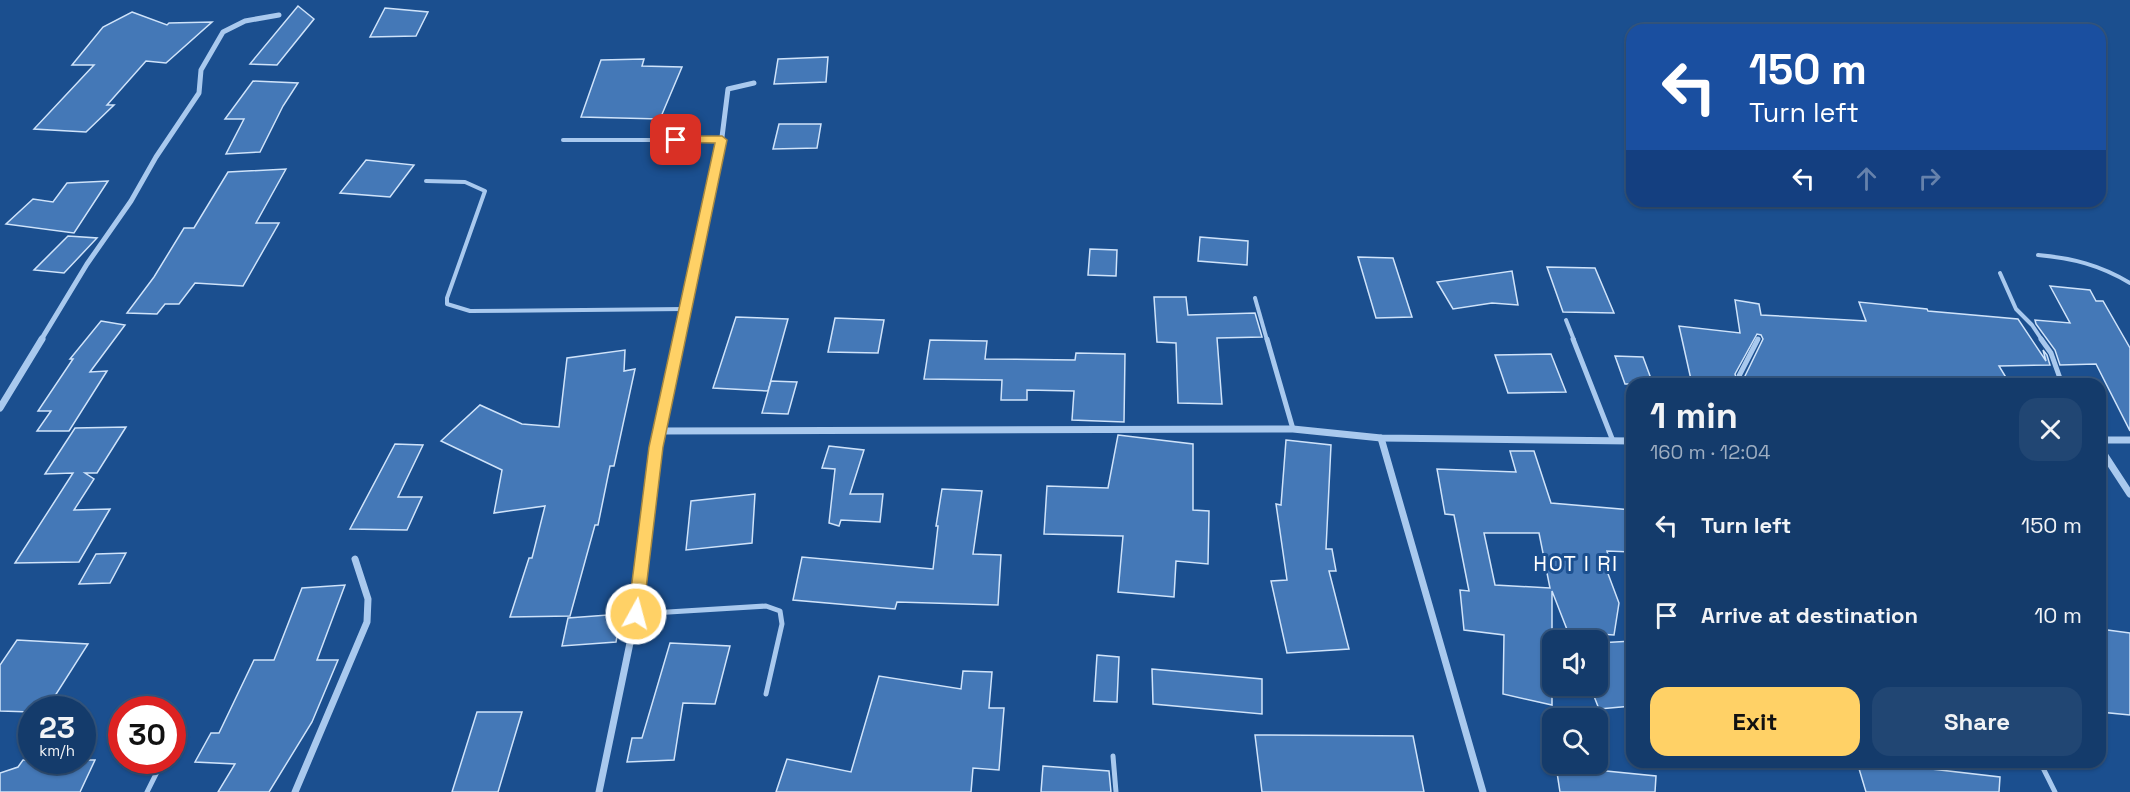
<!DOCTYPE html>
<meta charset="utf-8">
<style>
:root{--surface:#143b6b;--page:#214673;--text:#f1f3f6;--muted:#9dadc1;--line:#33557e;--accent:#ffd166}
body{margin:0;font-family:"Space Grotesk",sans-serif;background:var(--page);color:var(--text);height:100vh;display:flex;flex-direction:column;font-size:22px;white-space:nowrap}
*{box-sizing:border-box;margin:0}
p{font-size:20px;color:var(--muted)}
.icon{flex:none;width:33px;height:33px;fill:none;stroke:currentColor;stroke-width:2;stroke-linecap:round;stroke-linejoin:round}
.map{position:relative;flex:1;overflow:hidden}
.panel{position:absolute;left:1626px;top:378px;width:480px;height:390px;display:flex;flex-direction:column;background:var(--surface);border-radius:18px;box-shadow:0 2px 4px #0004,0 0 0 2px var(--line)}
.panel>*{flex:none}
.hud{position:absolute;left:1626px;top:24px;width:480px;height:183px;border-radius:18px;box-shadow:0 2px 4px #0004,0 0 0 2px var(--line);background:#1a4fa0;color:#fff;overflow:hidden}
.controls{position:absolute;left:1542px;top:630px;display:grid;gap:12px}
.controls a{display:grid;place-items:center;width:66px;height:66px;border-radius:12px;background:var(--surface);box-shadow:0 2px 4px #0004,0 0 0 2px var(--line);font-size:30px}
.speed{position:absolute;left:18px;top:696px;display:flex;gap:12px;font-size:30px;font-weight:700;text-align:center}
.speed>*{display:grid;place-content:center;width:78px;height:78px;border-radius:50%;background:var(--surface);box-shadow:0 2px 4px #0004,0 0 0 2px var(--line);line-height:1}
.speed small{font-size:15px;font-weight:400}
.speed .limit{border:9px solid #d22;background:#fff;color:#111}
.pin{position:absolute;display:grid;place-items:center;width:51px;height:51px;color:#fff;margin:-26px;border-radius:12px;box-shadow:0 3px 9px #0006}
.me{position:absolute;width:66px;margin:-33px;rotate:7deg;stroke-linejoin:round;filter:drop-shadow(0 0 4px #0008)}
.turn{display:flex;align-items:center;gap:21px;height:126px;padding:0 24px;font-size:27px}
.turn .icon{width:78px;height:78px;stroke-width:2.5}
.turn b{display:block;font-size:42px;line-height:51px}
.lanes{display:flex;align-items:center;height:57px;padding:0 24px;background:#0003;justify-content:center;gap:30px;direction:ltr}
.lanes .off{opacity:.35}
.round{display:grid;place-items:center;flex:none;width:63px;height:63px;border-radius:18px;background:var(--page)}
.summary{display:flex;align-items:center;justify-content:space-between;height:102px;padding:0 24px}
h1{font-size:36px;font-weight:700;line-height:45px}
.cta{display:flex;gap:12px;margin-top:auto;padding:12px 24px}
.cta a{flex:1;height:69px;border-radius:18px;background:var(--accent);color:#111;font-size:24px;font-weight:700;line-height:69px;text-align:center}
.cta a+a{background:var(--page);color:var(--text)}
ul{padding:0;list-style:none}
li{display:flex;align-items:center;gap:18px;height:90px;padding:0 24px}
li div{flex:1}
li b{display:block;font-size:22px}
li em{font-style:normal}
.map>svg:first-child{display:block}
</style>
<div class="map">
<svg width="2130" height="792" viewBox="0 0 2130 792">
<rect width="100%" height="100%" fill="#1b4f8f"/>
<g fill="#4478b7" stroke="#cfe3fa" stroke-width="1.5" fill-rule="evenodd">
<path d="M298,6l16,13 -37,46 -27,-1z"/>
<path d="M385,8l43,4 -12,24 -46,1z"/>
<path d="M132,12l35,13 2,-2 43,-1 -46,41 -20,-2 -39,44h7l-28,27 -52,-3 60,-64h-22l31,-38z"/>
<path d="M828,57l-2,25 -52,2 4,-25z"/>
<path d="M644,59l-2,7 40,1 -22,52 -79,-2 20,-57z"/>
<path d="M253,81l45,2 -15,23 -23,46 -34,2 18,-35h-19z"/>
<path d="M779,124h42l-4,24 -44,1z"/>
<path d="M366,160l48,5 -24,32 -50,-4z"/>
<path d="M286,169l-30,54h23l-36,63 -48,-3 -16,21h-14l-8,10 -30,-1 27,-36 30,-49h10l34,-56z"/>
<path d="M108,181l-34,52 -68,-9 27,-25 20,3 14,-19z"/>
<path d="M68,236l29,2 -33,35 -30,-3z"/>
<path d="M1200,237l48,4 -1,24 -49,-4z"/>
<path d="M1090,249l27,1 -1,26 -28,-1z"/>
<path d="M1358,257l35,1 19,59 -36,1z"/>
<path d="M1547,267l48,1 19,45 -51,-1z"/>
<path d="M1512,271l6,34 -26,-2 -39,6 -16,-27z"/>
<path d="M2050,286l40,4 6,11h7l27,47v83l-34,-67 -36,1 -5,-15 -19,-26 -1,-4 35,3z"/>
<path d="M1154,297h32l2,18 67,-2 7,24 -45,1 5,66 -44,-1 -2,-60 -19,-1z"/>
<path d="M1735,300l24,4 2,11 105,6 -7,-19 68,7 1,2 90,8 28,42 -3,-11 4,5 3,10 -51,1 11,18h-261l-4,-8 18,-37 -2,-4 -4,-1 -22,40 3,10h-46l-13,-58 61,7z"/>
<path d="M736,317l52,2 -20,72 -55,-3z"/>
<path d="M835,318l49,2 -6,33 -50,-1z"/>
<path d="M101,321l24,4 -35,47 17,-1 -38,60h-32l14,-20h-13l35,-52h-3z"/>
<path d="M930,340l57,1 -2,18 90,1 1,-7 49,1 -1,68 -52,-2 2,-29 -47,-1v10h-26l1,-20 -78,-1z"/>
<path d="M625,350l-1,21 11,-2 -21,97h-4l-12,59h-3l-25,91 -60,1 19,-59h3l13,-52 -51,7 8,-43 -61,-29 39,-36 42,19 37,3 8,-69z"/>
<path d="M1551,354l15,38 -58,1 -13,-38z"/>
<path d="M1615,356l28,1 10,27h-28z"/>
<path d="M771,381l26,1 -9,32 -26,-1z"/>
<path d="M126,427l-29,46h-12l9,6 -20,31 36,-1 -31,53 -64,1 58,-90 -28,1 30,-46z"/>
<path d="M1118,435l75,9v66l16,1 -1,53 -32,-3 -2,36 -56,-5 5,-56 -79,-2 3,-48 61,2z"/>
<path d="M1286,440l45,5 -5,104h6l4,22h-7l20,78 -62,4 -16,-72 16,-1 -11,-76 5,1z"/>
<path d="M395,444l28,1 -25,52h24l-15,33 -57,-1z"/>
<path d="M829,446l35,4 -14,44h33l-3,28 -39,-2 -2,6 -10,-3 6,-54 -13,-1z"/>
<path d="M1510,451h24l17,52 81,7v42l-25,-1 1,4h-7l18,48 -5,32 -46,-3 -16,-41v114l-49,-11 1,-59 -40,-5 -4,-40 9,1 -15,-76 -9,-1 -8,-45 79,3zM1484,533h55l11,55 -55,-3z"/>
<path d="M942,489l40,2 -9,63 28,1 -3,50 -101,-3 -2,7 -102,-9 9,-43 131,12 5,-43h-2z"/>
<path d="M755,494l-3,49 -66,7 5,-49z"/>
<path d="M126,553l-16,30 -31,1 17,-30z"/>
<path d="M345,585l-28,75h21l-26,62 -43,70h-51l17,-28 -40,-2 16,-29h8l35,-73h20l28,-72z"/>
<path d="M621,614l-5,28 -54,4 6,-28z"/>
<path d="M2100,629l30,4v82l-30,-3z"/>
<path d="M17,640l71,4 -42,66h-14v2l-32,-1v-46z"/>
<path d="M1632,641v65l-33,3 -9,-23h8v-43z"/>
<path d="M670,643l60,3 -15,58 -32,-1 -9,57 -47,2 5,-24h10z"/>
<path d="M1097,655l22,2 -2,45 -23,-1z"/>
<path d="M1152,669l110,10v35l-109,-10z"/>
<path d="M963,671l29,1 -3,36h15l-5,62 -26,-2 -2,24h-195l11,-33 64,13 28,-96 82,13z"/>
<path d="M477,712h45l-24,80h-46z"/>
<path d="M1255,735l158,1 11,56h-162z"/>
<path d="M23,760h72l-15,32h-80v-19l18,-6z"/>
<path d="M1857,762h64l2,6 77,9 -1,15h-133z"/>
<path d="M1043,766l66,5 2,21h-70z"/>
<path d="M1556,766l100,10 -1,16h-95z"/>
</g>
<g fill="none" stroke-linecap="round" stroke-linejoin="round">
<g stroke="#a9c9ee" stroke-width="4">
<path d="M563,140h159"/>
<path d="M426,181l39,1 20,9 -38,107v6l23,7 215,-2"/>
<path d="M2038,255c34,3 62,10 92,28"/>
<path d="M2000,273l16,36 16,16 10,15"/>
<path d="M1255,298l12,42"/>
<path d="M1566,320l8,20"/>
</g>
<g stroke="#a9c9ee" stroke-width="5">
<path d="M1267,339l26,90"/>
<path d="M1573,339l40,102"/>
<path d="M2041,339l10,14 11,31"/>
<path d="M1744,384l-5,-8 19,-37"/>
<path d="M636,614l130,-8 14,5 2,13 -16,70"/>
<path d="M172,741l6,-11"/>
<path d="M1113,756l3,36"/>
<path d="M2040,762l15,30"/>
<path d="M147,792l16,-32"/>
</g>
<g stroke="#a9c9ee" stroke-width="5">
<path d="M41,340l46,-76 44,-63 25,-44 43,-64 2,-23 22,-38 22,-11 34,-6"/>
<path d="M679,340l42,-195 7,-56 26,-6"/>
</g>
<g stroke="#a9c9ee" stroke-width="7">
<path d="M0,408l42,-69"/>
<path d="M659,431l634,-2 88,9 251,3"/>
<path d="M1381,438l102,354"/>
<path d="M2100,440h30"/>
<path d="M2100,448l30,46"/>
<path d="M295,792l72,-170 1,-23 -13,-40"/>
<path d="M599,792l37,-178 23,-183 20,-92"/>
</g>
</g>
<path fill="#ffd166" stroke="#a68842" stroke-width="1.5" d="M676,136h46l5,4 -64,307 -20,167 -2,5 -5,2 -6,-2 -2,-5 21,-167 66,-304 -43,-1 -1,-2z"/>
<g text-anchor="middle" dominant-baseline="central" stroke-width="6" stroke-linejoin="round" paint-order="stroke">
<g font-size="21" letter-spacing="1.5" fill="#fff" stroke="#1b4f8f">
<text x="1576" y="563">HOT I RI</text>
</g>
</g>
</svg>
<div class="controls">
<a><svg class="icon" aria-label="sound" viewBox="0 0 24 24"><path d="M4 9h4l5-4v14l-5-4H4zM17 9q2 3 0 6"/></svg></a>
<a><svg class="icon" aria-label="search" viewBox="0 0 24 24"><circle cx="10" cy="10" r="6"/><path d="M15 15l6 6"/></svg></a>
</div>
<div class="speed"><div>23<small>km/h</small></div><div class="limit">30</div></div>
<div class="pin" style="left:676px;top:140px;background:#d93025"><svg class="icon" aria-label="arrive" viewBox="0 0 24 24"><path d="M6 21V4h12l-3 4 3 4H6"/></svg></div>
<svg class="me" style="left:636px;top:614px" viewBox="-20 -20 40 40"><circle r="17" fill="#ffd166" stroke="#fff" stroke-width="3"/><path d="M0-11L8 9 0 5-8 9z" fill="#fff"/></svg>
<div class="hud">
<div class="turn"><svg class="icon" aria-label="left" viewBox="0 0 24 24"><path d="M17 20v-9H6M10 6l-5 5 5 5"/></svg><div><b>150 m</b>Turn left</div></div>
<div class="lanes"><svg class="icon" aria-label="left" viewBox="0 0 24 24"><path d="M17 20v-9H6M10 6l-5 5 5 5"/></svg><svg class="icon off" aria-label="ahead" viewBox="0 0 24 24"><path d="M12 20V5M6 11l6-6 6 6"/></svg><svg class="icon off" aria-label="right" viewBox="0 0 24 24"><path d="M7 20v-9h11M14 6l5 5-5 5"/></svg></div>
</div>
<section class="panel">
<div class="summary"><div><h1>1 min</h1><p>160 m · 12:04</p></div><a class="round"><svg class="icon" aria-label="close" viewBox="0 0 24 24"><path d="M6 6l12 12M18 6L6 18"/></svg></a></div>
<ul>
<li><svg class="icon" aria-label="left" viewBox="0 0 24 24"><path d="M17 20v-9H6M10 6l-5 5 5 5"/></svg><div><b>Turn left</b></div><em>150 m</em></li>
<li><svg class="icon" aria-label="arrive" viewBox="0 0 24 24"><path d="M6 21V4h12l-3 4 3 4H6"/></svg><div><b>Arrive at destination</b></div><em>10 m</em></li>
</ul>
<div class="cta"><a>Exit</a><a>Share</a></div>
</section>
</div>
